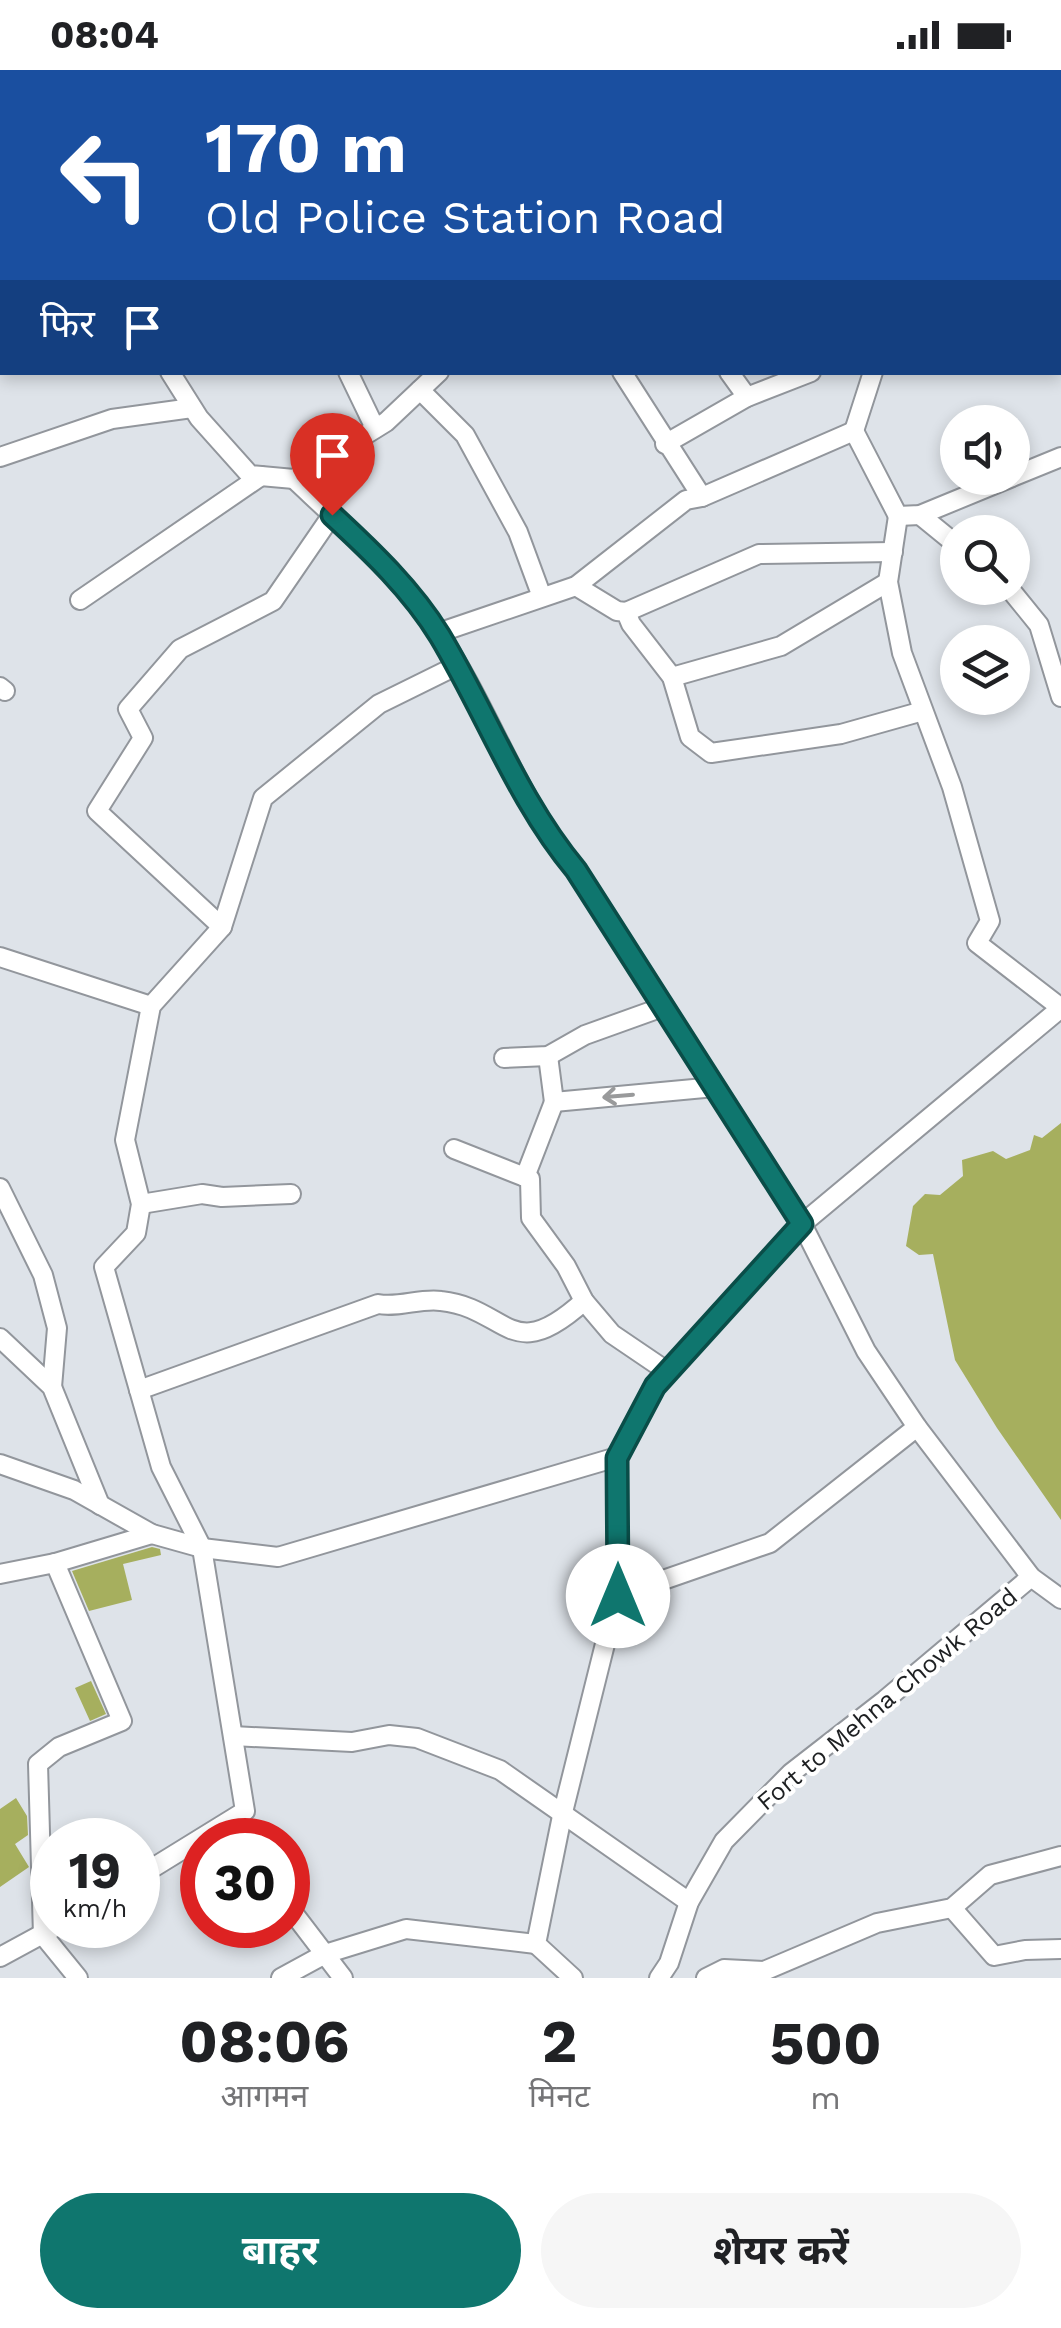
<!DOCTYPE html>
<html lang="hi">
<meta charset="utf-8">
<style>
:root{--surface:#fff;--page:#f6f6f6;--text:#202124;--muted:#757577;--accent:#0f766e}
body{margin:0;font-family:"Work Sans","Noto Sans Devanagari",sans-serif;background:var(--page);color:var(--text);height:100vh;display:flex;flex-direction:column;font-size:38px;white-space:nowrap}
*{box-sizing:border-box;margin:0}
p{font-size:32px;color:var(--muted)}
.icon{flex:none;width:55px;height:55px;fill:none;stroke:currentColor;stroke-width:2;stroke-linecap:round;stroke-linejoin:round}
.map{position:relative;height:1908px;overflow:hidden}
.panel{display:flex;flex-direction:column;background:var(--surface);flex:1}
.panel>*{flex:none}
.top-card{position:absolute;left:0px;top:0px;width:1062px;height:305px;box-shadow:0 5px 15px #0003;background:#1a4fa0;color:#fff;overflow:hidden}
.tools{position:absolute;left:940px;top:335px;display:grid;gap:20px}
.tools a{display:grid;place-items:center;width:90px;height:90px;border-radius:50%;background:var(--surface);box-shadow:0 5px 15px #0003;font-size:50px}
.speed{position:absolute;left:30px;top:1748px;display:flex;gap:20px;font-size:50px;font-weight:700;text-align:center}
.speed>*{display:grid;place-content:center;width:130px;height:130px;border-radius:50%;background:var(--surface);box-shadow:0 5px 15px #0003;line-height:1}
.speed small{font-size:25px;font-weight:400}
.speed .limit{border:15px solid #d22;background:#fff;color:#111}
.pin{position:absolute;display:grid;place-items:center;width:85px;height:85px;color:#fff;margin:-102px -42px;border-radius:50% 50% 50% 0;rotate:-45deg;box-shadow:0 0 10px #0007}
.pin .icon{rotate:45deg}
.me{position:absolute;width:110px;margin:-55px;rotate:0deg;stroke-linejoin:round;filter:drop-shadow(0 0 8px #0008)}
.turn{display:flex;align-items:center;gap:35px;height:210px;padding:0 40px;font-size:45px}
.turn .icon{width:130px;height:130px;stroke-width:2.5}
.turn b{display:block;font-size:70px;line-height:85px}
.then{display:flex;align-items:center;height:95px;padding:0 40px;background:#0003;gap:20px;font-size:38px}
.eta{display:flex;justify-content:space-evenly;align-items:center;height:170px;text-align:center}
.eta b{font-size:60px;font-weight:700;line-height:70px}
.primary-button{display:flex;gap:20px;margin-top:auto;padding:20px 40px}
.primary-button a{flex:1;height:115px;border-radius:60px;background:var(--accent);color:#fff;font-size:40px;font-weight:700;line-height:115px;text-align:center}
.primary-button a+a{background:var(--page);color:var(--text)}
.status{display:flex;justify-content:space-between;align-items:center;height:70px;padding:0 50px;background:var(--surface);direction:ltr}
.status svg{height:28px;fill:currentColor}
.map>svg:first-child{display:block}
</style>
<div class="status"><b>08:04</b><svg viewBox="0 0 49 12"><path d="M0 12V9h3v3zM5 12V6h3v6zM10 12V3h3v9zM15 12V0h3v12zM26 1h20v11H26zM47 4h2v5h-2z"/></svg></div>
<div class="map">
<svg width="1061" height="1908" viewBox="0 0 1061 1908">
<rect width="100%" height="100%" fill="#dee3e9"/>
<g fill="#a6af5e">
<path d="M1061,1053v397l-64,-92 -42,-68 -22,-106 -14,1 -13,-9 7,-40 12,-12 15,1 23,-19 -1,-16 31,-9 13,8 24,-9 4,-15 8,3z"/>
<path d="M152,1477l8,2 1,6 -38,9 9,36 -43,11 -17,-40z"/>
<path d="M91,1611l15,33 -16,7 -15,-33z"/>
<path d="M16,1728l11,18 1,19 -13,9 14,23 -29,20v-78z"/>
</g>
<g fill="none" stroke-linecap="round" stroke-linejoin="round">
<defs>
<g id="minor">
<path d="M245,0l1,2"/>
<path d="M706,0l2,2"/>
<path d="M840,0l2,2"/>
<path d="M655,2v-2"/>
<path d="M1060,193l1,-1"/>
<path d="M1060,209h1"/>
<path d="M170,302l29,46 51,57 44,4 92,-57 53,-50"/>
<path d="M348,302l27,56"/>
<path d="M622,302l80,125"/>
<path d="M729,302l18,25"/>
<path d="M420,320l45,45 53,97 24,65"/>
<path d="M854,361l19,-59"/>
<path d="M665,374l82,-47 64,-25"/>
<path d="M0,387l112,-38 80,-11"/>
<path d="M1012,407l49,-20"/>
<path d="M294,409c51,48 103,94 143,152 52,76 80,167 139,240l226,353 64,127 51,76 114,150 30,22"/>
<path d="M920,445l38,31"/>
<path d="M576,516l41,25 9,1 5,12 41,53 18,60 21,16 130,-19 82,-23"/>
<path d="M1009,518l30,37 22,72"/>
<path d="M80,530l181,-124"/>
<path d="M626,542l133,-58 134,-2"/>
<path d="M438,563l138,-47 110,-86 16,-3 152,-66 44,85 22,-1 90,-37"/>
<path d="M672,607l109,-31 107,-64"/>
<path d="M0,617l5,4"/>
<path d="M222,857l-125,-116 46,-73 -15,-29 52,-60 93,-48 59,-86"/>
<path d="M0,887l151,49"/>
<path d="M548,986l6,46 161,-15"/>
<path d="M504,988l44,-2 37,-21 78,-28"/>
<path d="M454,1079l76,30 1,39 35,48 18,35 28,33 56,38"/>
<path d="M525,1107l29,-75"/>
<path d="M0,1118l43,87 14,53 -5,59"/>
<path d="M141,1134l61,-10 20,3 69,-3"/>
<path d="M0,1268l52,49 48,118"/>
<path d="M139,1320l239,-86c21,4 42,-6 63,-3 67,7 69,67 143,0"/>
<path d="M0,1394l74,26 78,44 50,14 76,9 339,-100 38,-71 147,-162 259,-216 -84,-65 13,-22 -38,-134 -50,-134 -14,-71 10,-66"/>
<path d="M55,1493l67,158 -63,26 -21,17 5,171 35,43"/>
<path d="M0,1504l55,-11 97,-29"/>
<path d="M617,1526l153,-53 147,-116"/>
<path d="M233,1666l119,6 37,-7 28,3 83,32 189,132"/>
<path d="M138,1807l107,-66 -43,-263 -41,-81 -57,-200 32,-34 5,-29 -16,-64 26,-134 71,-79 41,-129 116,-94 77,-38"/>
<path d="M288,1836l55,72"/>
<path d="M952,1838l42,48 31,-6 36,-1"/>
<path d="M0,1887l59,-32"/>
<path d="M281,1908l44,-24 81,-25 130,15"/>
<path d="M573,1908l-37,-34 26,-128 55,-220v-139"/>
<path d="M659,1908l10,-15 20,-61 35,-61 67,-68 94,-73 146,-123"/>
<path d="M706,1908l18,-9 40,2 113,-48 75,-15 38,-33 71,-19"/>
</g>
<g id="major">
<path d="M359,2l2,-2"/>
<path d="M415,2l2,-2"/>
<path d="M0,245l2,-1"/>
<path d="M0,284h2"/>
</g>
</defs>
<use href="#minor" stroke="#92969c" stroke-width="22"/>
<use href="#major" stroke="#92969c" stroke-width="28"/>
<use href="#minor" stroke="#fff" stroke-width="18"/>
<use href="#major" stroke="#fff" stroke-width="22"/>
</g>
<defs><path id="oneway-shaft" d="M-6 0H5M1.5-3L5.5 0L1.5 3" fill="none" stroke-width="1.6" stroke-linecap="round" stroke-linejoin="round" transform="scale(2.5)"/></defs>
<use stroke="#999a9b" href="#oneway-shaft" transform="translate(618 1026) rotate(175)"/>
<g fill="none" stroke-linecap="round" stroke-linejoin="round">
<defs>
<path id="route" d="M332,445c39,36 80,75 108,121 46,77 79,166 136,234l226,354 -147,162 -38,72 1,138"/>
</defs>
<use href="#route" stroke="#0a4d48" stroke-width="25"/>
<use href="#route" stroke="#0f766e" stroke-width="18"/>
</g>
<g text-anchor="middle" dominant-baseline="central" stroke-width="8" stroke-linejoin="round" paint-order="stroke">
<g font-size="25" fill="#1d1f21" stroke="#fff">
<text transform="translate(887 1629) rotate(-40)">Fort to Mehna Chowk Road</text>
</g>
</g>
</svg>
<div class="tools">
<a><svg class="icon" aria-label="sound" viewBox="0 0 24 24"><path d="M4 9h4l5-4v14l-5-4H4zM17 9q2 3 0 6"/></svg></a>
<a><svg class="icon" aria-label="search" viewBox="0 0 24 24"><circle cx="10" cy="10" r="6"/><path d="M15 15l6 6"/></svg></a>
<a><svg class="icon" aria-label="layers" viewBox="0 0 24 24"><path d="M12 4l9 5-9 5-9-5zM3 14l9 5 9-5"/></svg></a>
</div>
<div class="speed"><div>19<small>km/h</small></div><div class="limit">30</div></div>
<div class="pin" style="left:332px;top:445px;background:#d93025"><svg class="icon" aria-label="arrive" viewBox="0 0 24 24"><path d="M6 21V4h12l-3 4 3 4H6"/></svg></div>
<svg class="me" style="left:618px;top:1526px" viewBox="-20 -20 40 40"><circle r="19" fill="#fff"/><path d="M0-13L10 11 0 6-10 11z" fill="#0f766e"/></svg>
<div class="top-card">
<div class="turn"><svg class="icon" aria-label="left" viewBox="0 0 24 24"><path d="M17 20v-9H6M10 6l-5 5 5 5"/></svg><div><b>170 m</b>Old Police Station Road</div></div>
<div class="then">फिर<svg class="icon" aria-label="arrive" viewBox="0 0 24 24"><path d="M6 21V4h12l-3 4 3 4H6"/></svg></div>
</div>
</div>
<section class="panel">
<div class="eta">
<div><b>08:06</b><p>आगमन</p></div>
<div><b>2</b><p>मिनट</p></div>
<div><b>500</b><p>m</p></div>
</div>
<div class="primary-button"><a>बाहर</a><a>शेयर करें</a></div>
</section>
